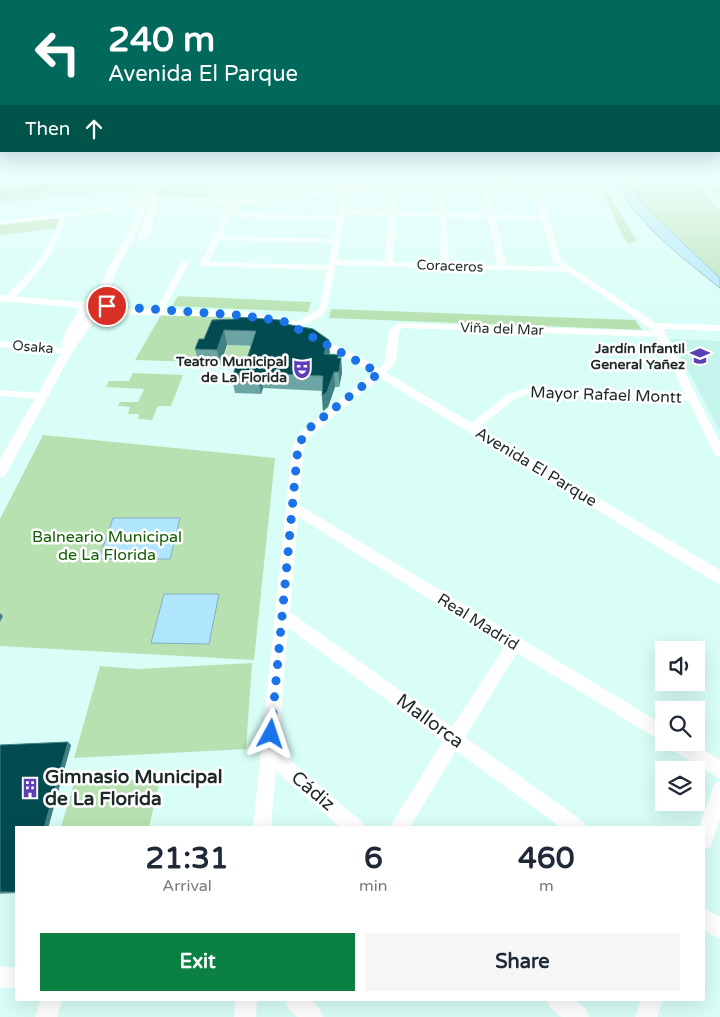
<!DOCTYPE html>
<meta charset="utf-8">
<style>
:root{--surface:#fff;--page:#f6f6f7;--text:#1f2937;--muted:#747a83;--accent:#0b8043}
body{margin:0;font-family:"Varela Round",sans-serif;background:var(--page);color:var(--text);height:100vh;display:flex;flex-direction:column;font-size:19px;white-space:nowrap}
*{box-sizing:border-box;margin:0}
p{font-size:16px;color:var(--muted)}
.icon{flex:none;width:28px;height:28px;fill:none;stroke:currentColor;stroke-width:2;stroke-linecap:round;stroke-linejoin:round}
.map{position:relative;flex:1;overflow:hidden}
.side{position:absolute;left:15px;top:826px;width:690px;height:175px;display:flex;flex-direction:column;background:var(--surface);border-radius:0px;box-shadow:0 5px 20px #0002}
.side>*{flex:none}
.guide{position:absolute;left:0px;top:0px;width:720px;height:152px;box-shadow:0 5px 20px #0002;background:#00695c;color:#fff;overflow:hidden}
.fabs{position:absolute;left:655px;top:641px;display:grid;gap:10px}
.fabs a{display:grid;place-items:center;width:50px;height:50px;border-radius:0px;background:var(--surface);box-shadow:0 5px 20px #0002;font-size:25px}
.pin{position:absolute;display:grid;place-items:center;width:42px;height:42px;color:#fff;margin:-21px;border:2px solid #fff;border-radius:50%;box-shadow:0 1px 5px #0007}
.me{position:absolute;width:55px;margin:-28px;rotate:5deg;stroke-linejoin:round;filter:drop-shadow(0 0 4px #0008)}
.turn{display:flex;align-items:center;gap:18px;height:105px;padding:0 25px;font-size:22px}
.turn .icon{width:65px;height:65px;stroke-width:2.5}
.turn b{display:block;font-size:35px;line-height:42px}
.then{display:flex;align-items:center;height:48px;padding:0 25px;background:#0003;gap:10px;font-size:19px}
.eta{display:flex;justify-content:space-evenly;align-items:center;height:85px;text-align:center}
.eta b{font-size:30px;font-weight:800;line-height:35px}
.primary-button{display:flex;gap:10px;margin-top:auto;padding:10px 25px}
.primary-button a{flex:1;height:58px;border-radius:0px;background:var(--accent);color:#fff;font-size:20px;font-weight:800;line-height:58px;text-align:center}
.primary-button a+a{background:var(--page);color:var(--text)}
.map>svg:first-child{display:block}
</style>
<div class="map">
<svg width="720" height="1017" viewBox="0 0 720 1017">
<rect width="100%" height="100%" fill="#d8fef7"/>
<g fill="#c4f4eb">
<path d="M108,179l-53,5 -55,6v-7l37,-3z"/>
<path d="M670,339l50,2v90l-31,-59z"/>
</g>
<g fill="#b8e1b1">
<path d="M625,179h71l24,32v67l-68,-64z"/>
<path d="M205,183l3,15 -52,-2 -1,-8z"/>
<path d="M602,191l6,2 29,48 -8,3 -7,-9z"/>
<path d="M59,218l-2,10 -57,7v-11z"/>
<path d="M178,296l133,6 -3,10 -136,-6z"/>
<path d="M331,309l304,11 7,10 -313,-12z"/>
<path d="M161,315l70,2 -5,10h-15l-13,35 -63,-2z"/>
<path d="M228,345l29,2 -5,19 -31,-1z"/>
<path d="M133,373l50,2 -12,31h-13l-6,14 -14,-1 1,-5h-11l2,-7 -12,-1 2,-4h18l6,-13 -38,-2 3,-6h20z"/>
<path d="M43,435l232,23 -21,202 -254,-14v-127z"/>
<path d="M252,663l-6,86 -172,9 26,-92 38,3z"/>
<path d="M75,780h85l-11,47h-88z"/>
</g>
<g fill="#b0e6fd" stroke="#84aebd">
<path d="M614,179h11l27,35 68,64v10c-39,-31 -83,-64 -106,-109z"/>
<path d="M113,518h67l-10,41h-71z"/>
<path d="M164,594h55l-10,50 -58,-1z"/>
</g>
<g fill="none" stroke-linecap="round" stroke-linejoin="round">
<g fill="#fff" fill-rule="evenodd">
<path d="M397,179h10l-10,4 -1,28 42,2 -1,-34h6l2,34 43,1 -7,-35h6l8,35 45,2 -11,-37h6l3,7c14,1 26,-7 40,-7l-26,11h-13l23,71 94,62 64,2v6l-57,-2 57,114v15l-6,-4 -25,-53 -160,-7 -13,4 -41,33h-8l-2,-3 43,-34 20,-6 157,6 -28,-57 -254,-9 -4,3 -3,29 -5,8 -83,70 -4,9 -5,58 365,220v17h2l-2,1 -147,-90 -52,84 119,85 3,6h-25l-106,-77 -47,77h-20l54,-87 -155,-113 -10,122 84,72 3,6h-24l-65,-57 -5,57h-18l39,-381 7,-14 85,-69 5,-34 9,-7 256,8 -86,-59 -232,-7 -9,44 -5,7 -23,12h-6v-4l26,-15 8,-39 -126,-4 -1,-2 30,-61 -78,-2 -3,-2 3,-2 98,3 127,-15zM391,185l-2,26 -43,-1 1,-7 -2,-10 33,-4zM338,194l3,9 -3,13 -106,-3 5,-9h13zM345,214l43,2 -3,45 -48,-1zM396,216l43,1 2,46 -48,-1zM230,217l107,3 -4,19 -112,-3zM446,217l42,1 9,47 -48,-1zM496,219l45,1 13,42 7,5 -55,-2zM219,240l113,3 -4,22 -119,-3zM298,517l207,129 -53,81 -162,-115z"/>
<path d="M131,205l3,2 -1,1 -67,9c-8,33 -31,61 -55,84h-6v-4c23,-22 46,-47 54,-79l-59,7v-4z"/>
<path d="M182,261l7,2 -26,48 -7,2 -1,-2z"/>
<path d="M0,341l67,7 5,3 -5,3 -67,-7z"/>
<path d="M0,390l42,3 5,3 -5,3 -42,-3z"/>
<path d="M667,742h24l29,18v19l-51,-31z"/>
<path d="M720,781v37l-9,29 -7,2v-21h-5l15,-44z"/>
<path d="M704,908l16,9v22l-16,-9z"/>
<path d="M0,966l16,2v20h-16z"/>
<path d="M40,1000h22l-5,17h-22z"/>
<path d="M235,1000h22l-1,17h-22z"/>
<path d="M285,1000h26l9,9 3,8h-26l-9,-9z"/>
<path d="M547,1000h28l11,9 3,8h-28l-11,-9z"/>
<path d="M641,1000h22l-6,17h-22z"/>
</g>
<g fill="#fff" fill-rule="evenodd">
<path d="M149,182l7,2c0,13 0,51 -14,57l-5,-3 10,-24z"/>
<path d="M142,186l4,2 -3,31 -27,53 -14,36 145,3 5,3 41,6 39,24 23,10 365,216v15l-373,-227 -23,-10 -38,-23 -53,-8 -134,-3 -27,38 -67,124 -5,1v-18l64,-111 -3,-3 4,-13 15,-24 -80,-7v-6l83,7 7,-6 5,3 11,-27 29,-53 3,-31zM89,310l1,1 -13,20z"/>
</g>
<g fill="#b6e2cd" fill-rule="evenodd">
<path d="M177,179h34l-5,3 -206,21v-6z"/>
<path d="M702,179h10l8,12v10l-4,-1z"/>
</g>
<path fill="#85cfab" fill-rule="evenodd" d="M103,179h41l-6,3 -138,15v-8z"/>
<path stroke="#5c736f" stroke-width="2" stroke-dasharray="5 5" stroke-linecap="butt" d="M0,188l96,-9"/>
</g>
<g fill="#6da4a4">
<path d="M212,320l69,3 48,31 10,1v3h2l1,15 -3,14h-4l-7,20 -5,4 -1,-20 -59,-3 -2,6 -26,-1 -3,-15 14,-16 5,-16 -24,-1 -7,20 -21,-1 -4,-15 9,-10z"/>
<path d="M0,745h71l-23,83h-32v65l-16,1z"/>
</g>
<g fill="#428183">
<path d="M224,330l3,15 -7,20 -3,-15z"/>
<path d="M329,340l1,15 -6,-1z"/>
<path d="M341,358l1,15 -3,14v-15z"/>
<path d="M334,372l1,15 -7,20 -5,4 -1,-15z"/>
<path d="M260,373l3,15 -2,6 -3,-15z"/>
<path d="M0,613l3,3 -3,6z"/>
<path d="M68,742l3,3 -23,83h-4z"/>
</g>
<g fill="#024b51" stroke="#428183">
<path d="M236,317l44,3v3l33,6 16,11 -5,14 15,1 -2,3h4l-2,14h-5l-7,20 -5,4 1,-20 -63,-3 -2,6 -26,-1 5,-16h9l10,-31 -32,-1 -7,20 -22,-1 4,-10h5l8,-19 23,-1z"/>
<path d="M68,742l-24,86h-28v64h-16v-147z"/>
</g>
<linearGradient id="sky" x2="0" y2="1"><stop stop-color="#91c8f0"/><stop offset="0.56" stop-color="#edfffb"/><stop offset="1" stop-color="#edfffb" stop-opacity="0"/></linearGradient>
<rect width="720" height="321" fill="url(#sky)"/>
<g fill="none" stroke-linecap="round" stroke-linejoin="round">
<path stroke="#1a73e8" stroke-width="9" stroke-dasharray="0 16.2" d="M107,306l130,9 46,6 96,52 -72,57 -9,16 -27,288"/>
</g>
<defs>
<symbol id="school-bare" viewBox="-9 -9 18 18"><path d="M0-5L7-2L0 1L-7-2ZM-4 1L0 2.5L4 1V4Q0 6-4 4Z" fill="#5b3fb7" stroke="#fff" stroke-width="2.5" paint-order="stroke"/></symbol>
<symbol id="theatre-bare" viewBox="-9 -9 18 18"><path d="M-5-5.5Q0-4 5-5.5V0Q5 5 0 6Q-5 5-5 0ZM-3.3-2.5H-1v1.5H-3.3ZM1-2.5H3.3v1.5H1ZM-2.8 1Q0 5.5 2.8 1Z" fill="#5b3fb7" stroke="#fff" stroke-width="2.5" paint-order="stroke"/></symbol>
<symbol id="building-bare" viewBox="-9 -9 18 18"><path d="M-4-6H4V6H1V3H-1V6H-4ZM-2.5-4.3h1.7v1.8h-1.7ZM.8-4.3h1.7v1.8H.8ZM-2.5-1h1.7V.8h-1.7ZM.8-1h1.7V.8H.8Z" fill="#5b3fb7" stroke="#fff" stroke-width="2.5" paint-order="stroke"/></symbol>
</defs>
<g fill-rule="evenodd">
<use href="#school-bare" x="686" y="342" width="28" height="28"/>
<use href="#theatre-bare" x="288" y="355" width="28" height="28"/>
<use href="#building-bare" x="16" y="774" width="28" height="28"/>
</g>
<g text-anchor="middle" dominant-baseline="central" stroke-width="5" stroke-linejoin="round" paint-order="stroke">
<g font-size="14" fill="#1c2a28" stroke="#fff">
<text transform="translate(450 266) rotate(2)">Coraceros</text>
<text transform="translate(502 329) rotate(2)">Viña del Mar</text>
<text transform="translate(33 347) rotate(5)">Osaka</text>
</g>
<g font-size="14" font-weight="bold" fill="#1c2a28" stroke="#fff" text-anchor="end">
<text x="685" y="348">Jardín Infantil<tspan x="685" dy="16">General Yañez</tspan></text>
<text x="287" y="361">Teatro Municipal<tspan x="287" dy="16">de La Florida</tspan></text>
</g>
<g font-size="16" fill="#1c2a28" stroke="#fff">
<text transform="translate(606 395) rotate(2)">Mayor Rafael Montt</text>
<text transform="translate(536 467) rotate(31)">Avenida El Parque</text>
<text transform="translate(478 622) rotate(32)">Real Madrid</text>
</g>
<g font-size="16" fill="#135d03" stroke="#fff">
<text x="107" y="537">Balneario Municipal<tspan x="107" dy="18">de La Florida</tspan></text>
</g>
<g font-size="19" fill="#1c2a28" stroke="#fff">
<text transform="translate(430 721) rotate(36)">Mallorca</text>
<text transform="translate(313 791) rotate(40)">Cádiz</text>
</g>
<g font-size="19" font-weight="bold" fill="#1c2a28" stroke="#fff" text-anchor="start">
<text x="45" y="777">Gimnasio Municipal<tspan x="45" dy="22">de La Florida</tspan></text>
</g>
</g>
</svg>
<div class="fabs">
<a><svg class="icon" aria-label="sound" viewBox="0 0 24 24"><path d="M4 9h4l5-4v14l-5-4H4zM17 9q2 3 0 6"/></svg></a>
<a><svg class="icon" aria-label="search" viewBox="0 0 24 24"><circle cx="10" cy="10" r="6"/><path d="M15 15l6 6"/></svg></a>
<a><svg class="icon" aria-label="layers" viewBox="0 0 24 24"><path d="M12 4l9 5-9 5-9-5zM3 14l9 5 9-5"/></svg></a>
</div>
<div class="pin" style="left:107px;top:306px;background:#d93025"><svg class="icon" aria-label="arrive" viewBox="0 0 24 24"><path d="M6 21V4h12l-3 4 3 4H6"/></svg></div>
<svg class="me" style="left:271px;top:734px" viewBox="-20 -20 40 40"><path d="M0-17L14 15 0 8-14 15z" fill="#1a73e8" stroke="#fff" stroke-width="4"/></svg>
<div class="guide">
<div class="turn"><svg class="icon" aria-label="left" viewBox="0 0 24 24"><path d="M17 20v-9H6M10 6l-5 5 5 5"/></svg><div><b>240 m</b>Avenida El Parque</div></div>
<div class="then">Then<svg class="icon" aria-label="ahead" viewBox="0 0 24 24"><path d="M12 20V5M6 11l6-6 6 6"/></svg></div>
</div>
<section class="side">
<div class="eta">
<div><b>21:31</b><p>Arrival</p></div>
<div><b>6</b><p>min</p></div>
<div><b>460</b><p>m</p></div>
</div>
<div class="primary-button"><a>Exit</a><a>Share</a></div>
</section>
</div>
